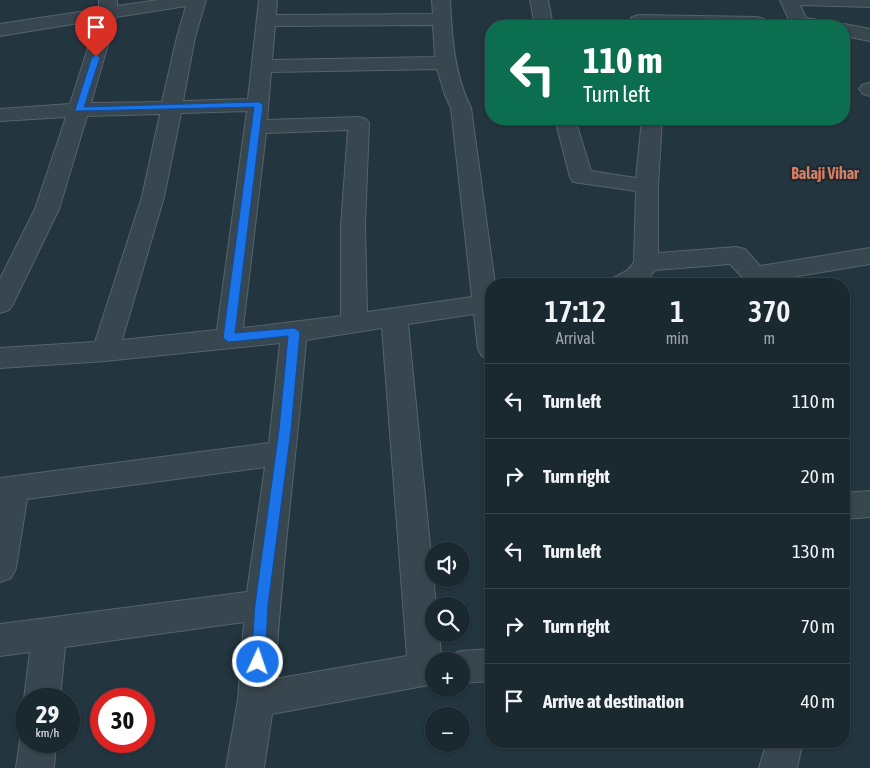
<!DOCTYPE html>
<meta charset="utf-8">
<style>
:root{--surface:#1a282f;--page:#233037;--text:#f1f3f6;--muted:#9fa6aa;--line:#38444b}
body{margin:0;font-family:"Asap Condensed",sans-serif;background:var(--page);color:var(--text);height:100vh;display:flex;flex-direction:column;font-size:19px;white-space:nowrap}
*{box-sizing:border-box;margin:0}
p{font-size:16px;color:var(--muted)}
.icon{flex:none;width:28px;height:28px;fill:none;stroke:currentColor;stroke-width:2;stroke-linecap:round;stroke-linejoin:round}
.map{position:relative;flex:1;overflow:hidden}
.sheet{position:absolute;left:485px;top:278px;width:365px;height:470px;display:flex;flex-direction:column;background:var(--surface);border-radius:20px;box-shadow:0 1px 4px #0004,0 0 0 1px var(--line)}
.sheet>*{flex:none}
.banner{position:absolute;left:485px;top:20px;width:365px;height:105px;border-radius:20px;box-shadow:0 1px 4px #0004,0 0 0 1px var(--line);background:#0b6e4f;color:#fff;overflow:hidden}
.fabs{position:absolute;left:425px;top:542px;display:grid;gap:10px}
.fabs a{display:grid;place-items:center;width:45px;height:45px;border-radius:50%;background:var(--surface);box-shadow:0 1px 4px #0004,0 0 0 1px var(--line);font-size:25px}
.speed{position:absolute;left:15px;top:688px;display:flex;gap:10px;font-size:25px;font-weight:700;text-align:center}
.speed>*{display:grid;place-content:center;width:65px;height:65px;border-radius:50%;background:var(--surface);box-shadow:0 1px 4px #0004,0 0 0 1px var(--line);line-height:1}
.speed small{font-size:12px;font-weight:400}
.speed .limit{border:8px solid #d22;background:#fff;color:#111}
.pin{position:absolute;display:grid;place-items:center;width:42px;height:42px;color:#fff;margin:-51px -21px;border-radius:50% 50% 50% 0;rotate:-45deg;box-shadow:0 0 5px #0007}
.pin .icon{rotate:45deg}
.me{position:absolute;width:55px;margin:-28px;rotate:3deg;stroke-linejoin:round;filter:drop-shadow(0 0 4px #0008)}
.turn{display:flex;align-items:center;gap:18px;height:105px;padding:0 15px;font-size:22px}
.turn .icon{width:65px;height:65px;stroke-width:2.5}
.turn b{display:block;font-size:35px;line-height:42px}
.eta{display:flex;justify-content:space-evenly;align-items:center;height:85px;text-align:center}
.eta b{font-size:30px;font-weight:600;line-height:35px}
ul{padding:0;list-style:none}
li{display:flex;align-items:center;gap:15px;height:75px;padding:0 15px;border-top:1px solid var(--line)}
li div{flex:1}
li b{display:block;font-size:19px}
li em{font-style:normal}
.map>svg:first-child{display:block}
</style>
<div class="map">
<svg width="870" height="768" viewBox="0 0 870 768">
<rect width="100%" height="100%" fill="#23353f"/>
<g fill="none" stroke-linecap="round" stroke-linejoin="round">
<defs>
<g id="minor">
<path d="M99,0h18v6l41,-6h48l-11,37 -12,64 65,-2 11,-99h18l-1,15 157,-1 -1,-14h18c2,38 4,74 21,108l24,176h-4v75l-9,-3 -4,-7 -4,-35 -66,10 28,282h-2v28h5l2,20 6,5 2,-4 12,-4 30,-2v32l-30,2v-22h-27v23l-162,30 -8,54h-38l12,-68 6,-78 -179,25 -5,52h-34v5l-2,-5 6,-47 -30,4v-32l247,-32 18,-125 -238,32 -11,69 -5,10 -11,4v-104l269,-35 11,-100 -175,18 -105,7v-20l95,-6 47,-145 18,-83 -73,2 -28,93 -46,95 -4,6 -9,3v-34l35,-70 31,-92 -66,4v-12l70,-5 27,-84 -97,16v-12l99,-15zM186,6l-9,31 -15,65 -71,1 25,-86zM433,25l2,32 -163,3 3,-34zM437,69l8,26 6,13 21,189 -105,15 -2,-87 4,-102 -3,-4 -7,-2 -92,3 4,-48zM247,111l-30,219 -95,10 42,-143 17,-84zM348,130l-7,95v91l-98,12 23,-195zM382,328l25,328 -132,23c6,-113 22,-226 31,-339z"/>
<path d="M530,0h18l5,26h-18z"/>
<path d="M780,0h90v7l-70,-2 6,13 24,4 2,4h-38l-4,-4z"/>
<path d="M639,15l118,2 7,2 2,4 -2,3 -132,-1 -2,-4 2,-4z"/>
<path d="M844,24l26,5v12l-26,-5v-10h-7z"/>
<path d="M869,83h1v13l-7,-2 -4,-5 3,-4z"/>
<path d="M555,119h20l16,52 45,7 6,-59h20l-4,67v67l78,-6 9,2 15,17 110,-18v16l-102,17 1,3h-25l-1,-6 -13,-14 -75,6 -11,14h-36c6,-11 20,-9 26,-22l2,-71 -63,-9 -3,-5z"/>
<path d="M870,491v26l-26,2v-26z"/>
<path d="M25,728l1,13h30l-2,27h-38l4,-27z"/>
<path d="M767,741h36l-6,27h-38z"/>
</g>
</defs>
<use href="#minor" stroke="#56636d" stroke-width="2"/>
<use href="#minor" fill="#38464f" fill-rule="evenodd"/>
</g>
<path fill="#1a73e8" stroke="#114b97" d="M96,55l4,2 -16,50 175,-5 4,3 -28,228 59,-5 6,4 -9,98 -23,175 -3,57 -2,5 -5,1 -5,-1 -2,-5 4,-57 24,-175 9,-94 -59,6 -6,-4 31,-231 -178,4 -1,-1 17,-53z"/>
<g text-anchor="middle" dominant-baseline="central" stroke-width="4.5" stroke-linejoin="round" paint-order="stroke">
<g font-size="16" font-weight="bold" fill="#d87d60" stroke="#1d2b34">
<text x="825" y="173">Balaji Vihar</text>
</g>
</g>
</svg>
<div class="fabs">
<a><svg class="icon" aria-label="sound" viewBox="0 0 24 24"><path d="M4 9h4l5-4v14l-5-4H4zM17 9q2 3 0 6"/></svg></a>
<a><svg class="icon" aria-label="search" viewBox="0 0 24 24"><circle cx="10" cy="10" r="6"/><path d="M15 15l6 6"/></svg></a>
<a>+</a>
<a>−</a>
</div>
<div class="speed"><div>29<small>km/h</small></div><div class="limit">30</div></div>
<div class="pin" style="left:96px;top:57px;background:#d93025"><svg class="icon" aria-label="arrive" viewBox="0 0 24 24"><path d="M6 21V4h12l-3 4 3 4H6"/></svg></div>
<svg class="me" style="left:258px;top:662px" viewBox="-20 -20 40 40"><circle r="17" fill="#1a73e8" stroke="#fff" stroke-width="3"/><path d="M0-11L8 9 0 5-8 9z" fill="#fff"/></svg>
<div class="banner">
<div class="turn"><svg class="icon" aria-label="left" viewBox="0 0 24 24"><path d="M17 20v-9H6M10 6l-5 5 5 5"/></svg><div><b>110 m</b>Turn left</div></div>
</div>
<section class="sheet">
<div class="eta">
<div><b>17:12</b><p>Arrival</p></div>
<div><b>1</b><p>min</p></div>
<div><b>370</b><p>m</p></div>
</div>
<ul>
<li><svg class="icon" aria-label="left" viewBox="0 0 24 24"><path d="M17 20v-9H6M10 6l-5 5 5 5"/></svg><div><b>Turn left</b></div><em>110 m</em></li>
<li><svg class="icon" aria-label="right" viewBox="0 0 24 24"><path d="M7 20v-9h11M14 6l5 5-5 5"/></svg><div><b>Turn right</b></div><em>20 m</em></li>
<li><svg class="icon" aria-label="left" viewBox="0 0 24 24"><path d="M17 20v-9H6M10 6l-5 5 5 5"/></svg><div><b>Turn left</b></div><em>130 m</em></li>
<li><svg class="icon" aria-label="right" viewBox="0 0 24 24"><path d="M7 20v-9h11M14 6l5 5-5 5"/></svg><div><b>Turn right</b></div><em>70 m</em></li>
<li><svg class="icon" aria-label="arrive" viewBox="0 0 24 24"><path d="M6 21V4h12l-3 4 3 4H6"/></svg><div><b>Arrive at destination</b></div><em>40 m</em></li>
</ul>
</section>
</div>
